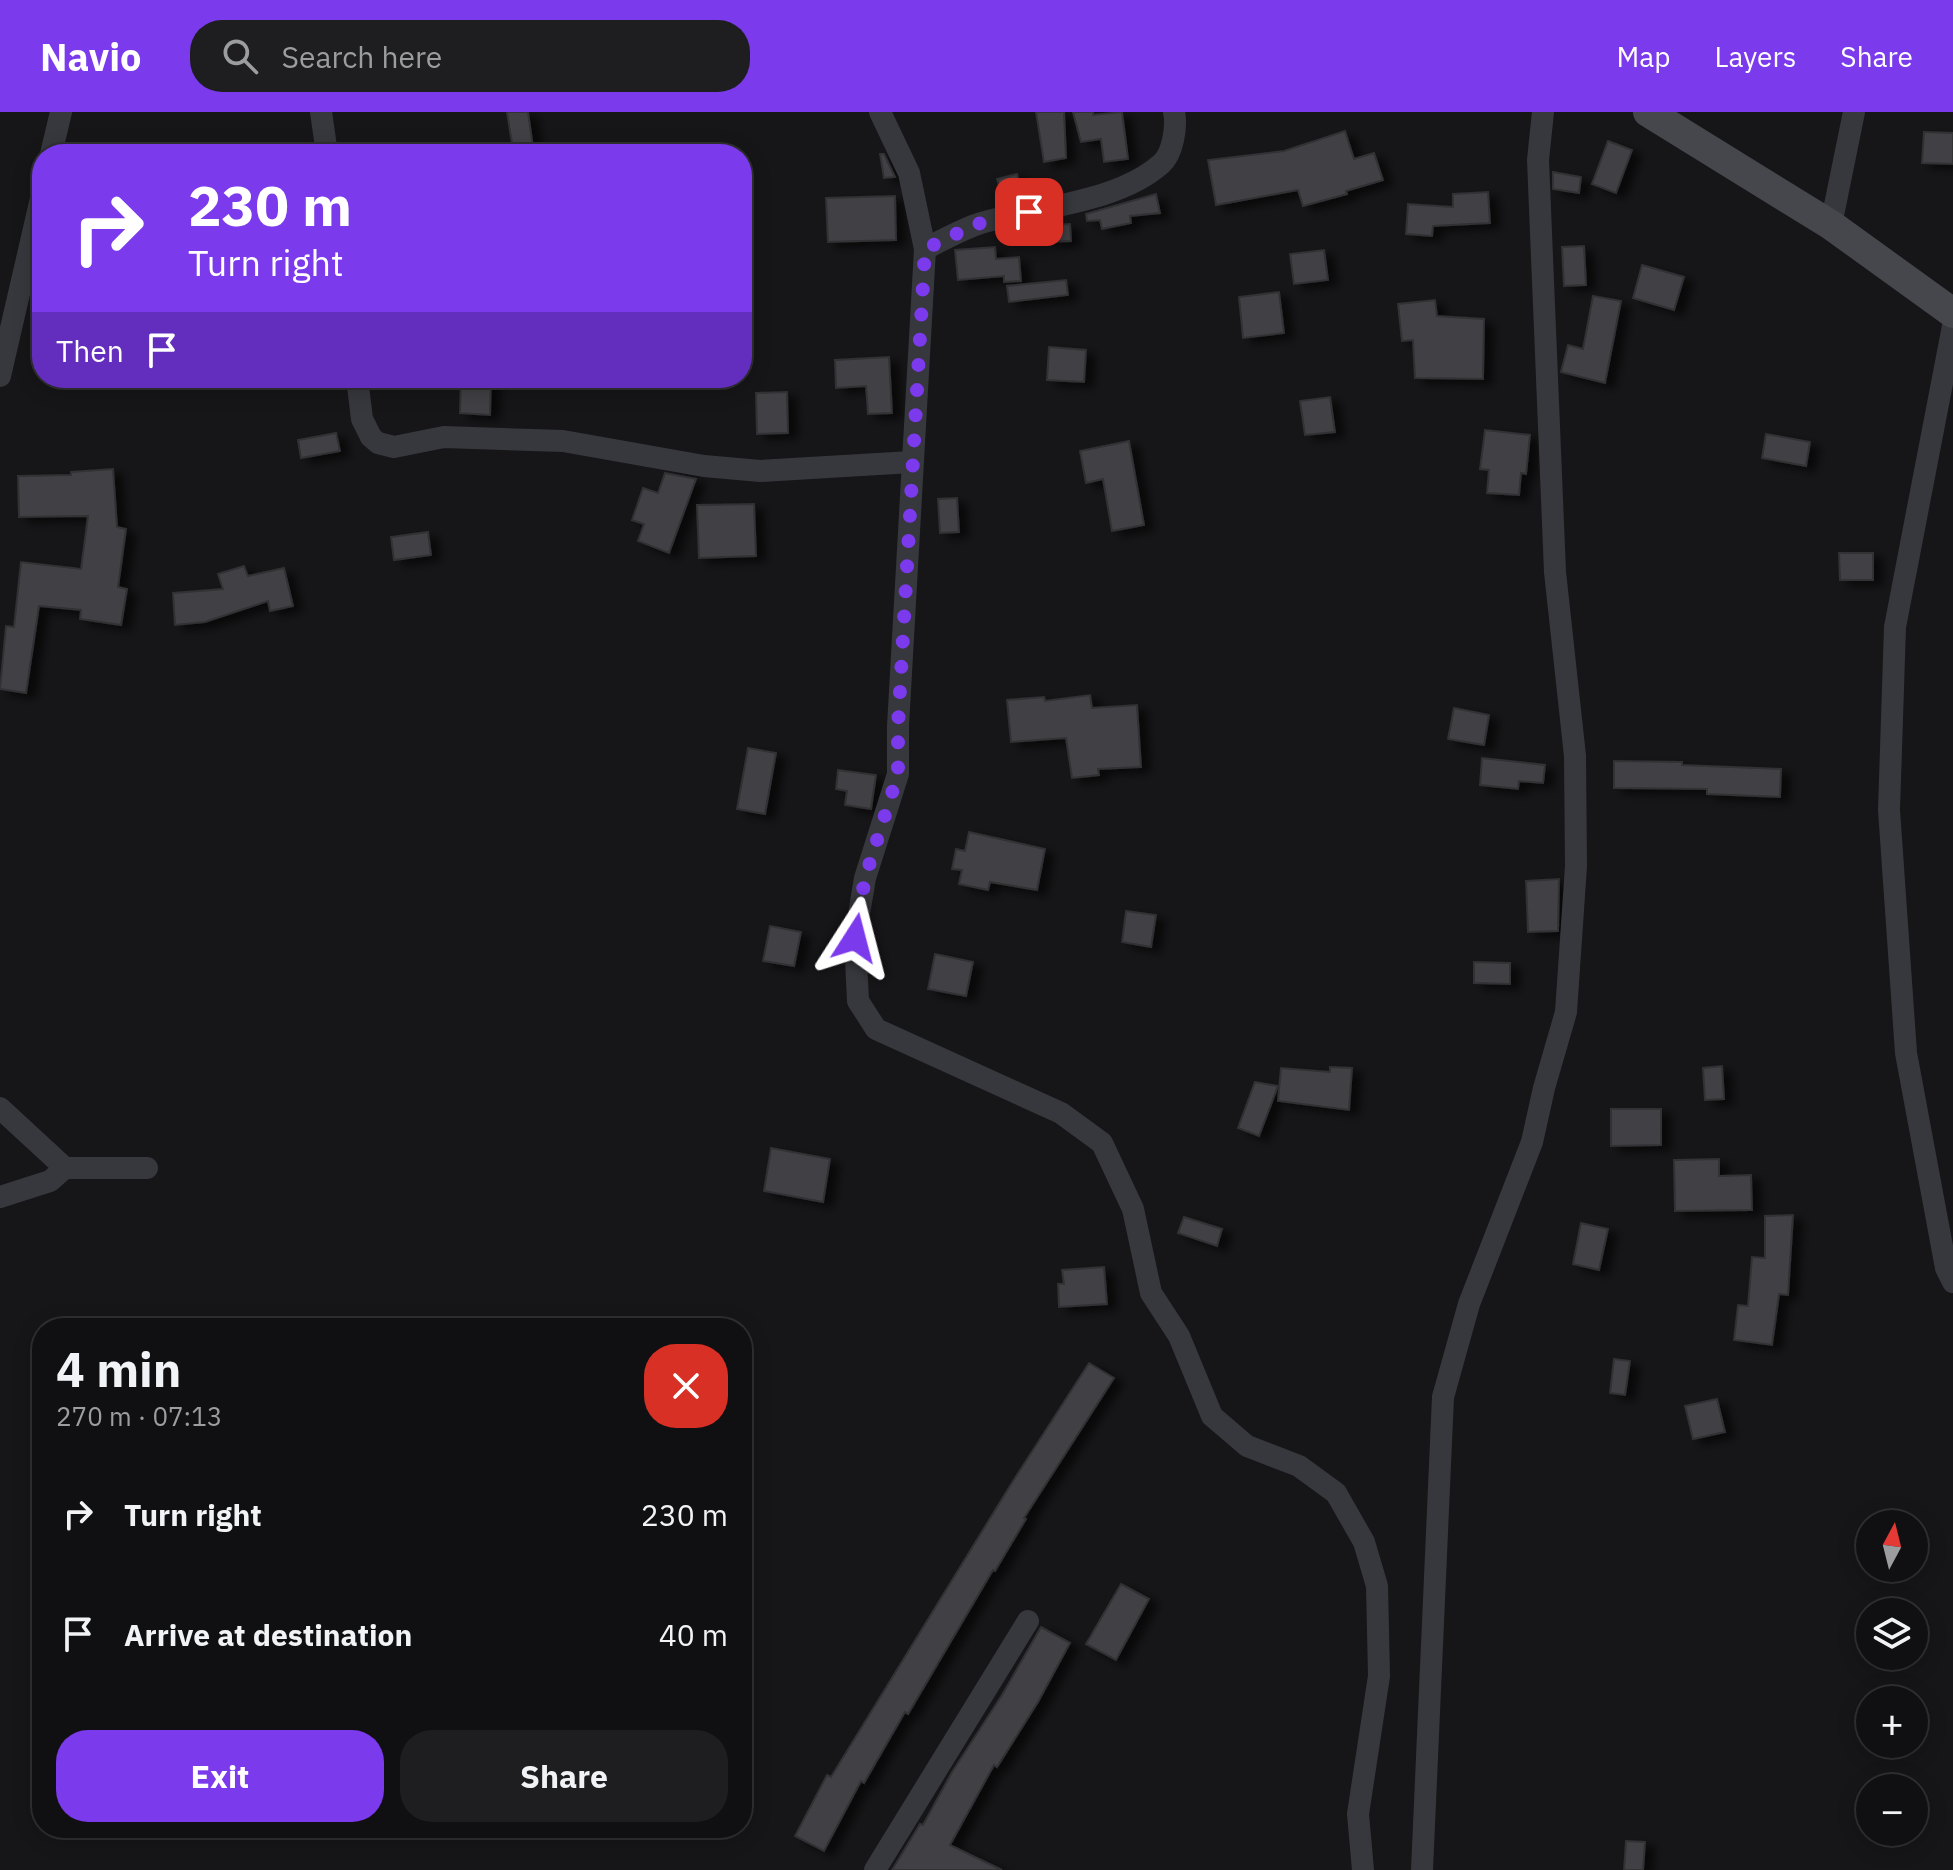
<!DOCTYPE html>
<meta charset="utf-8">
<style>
:root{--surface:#101012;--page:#1e1e20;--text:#f1f3f6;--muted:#9c9d9f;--line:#303032;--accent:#7c3aed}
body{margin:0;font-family:"IBM Plex Sans",sans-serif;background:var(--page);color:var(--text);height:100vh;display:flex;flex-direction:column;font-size:30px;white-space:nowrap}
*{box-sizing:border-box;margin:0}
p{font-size:26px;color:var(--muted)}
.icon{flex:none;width:44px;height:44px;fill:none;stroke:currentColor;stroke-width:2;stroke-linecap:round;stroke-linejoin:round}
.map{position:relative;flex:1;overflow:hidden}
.panel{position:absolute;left:32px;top:1206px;width:720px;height:520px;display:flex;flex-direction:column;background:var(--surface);border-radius:32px;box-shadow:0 4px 20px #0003,0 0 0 2px var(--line)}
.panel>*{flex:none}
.guide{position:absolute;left:32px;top:32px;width:720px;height:244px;border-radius:32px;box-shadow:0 4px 20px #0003,0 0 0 2px var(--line);background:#7c3aed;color:#fff;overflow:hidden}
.needle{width:52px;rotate:7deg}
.buttons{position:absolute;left:1856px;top:1398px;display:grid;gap:16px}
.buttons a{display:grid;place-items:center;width:72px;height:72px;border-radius:50%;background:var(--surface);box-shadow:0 4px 20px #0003,0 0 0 2px var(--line);font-size:40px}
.pin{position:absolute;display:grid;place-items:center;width:68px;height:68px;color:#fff;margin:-34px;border-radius:16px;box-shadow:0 4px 12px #0006}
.me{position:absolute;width:88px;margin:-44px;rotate:9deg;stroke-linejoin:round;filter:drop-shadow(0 0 6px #0008)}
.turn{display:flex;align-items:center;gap:28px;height:168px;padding:0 24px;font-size:36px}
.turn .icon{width:104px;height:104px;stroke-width:2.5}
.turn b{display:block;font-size:56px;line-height:68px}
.then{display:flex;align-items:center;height:76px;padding:0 24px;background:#0003;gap:16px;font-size:30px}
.round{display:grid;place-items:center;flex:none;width:84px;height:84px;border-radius:32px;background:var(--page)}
.head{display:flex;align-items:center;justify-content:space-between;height:136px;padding:0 24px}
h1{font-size:48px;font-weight:700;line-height:60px}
.primary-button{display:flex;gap:16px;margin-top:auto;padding:16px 24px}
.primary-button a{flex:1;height:92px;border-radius:32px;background:var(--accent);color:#fff;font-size:32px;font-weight:700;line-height:92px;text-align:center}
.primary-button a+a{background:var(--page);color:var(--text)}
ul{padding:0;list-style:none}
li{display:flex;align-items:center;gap:24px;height:120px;padding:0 24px}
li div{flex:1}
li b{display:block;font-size:30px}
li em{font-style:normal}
header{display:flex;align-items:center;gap:48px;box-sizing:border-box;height:112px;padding:0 40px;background:var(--accent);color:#fff}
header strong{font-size:38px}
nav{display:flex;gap:44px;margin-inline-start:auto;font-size:28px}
.search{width:560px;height:72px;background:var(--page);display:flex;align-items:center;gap:20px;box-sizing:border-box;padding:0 28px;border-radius:32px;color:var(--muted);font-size:30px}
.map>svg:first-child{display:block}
</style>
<header>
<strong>Navio</strong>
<div class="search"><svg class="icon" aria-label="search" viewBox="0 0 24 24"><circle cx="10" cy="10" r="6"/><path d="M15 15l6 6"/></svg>Search here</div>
<nav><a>Map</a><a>Layers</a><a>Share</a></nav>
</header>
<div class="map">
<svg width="1953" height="1758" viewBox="0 0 1953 1758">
<defs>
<filter id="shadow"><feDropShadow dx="9" dy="5" stdDeviation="4" flood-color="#0009"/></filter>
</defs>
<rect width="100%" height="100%" fill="#161618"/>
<g fill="#404145" stroke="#303034" stroke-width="2" filter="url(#shadow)">
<path d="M507,0h21l5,35 -20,3z"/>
<path d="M1036,0h28l2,46 -22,4z"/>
<path d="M1073,0h20v3l29,-3 6,47 -24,3 -3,-23 -20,3z"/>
<path d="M1345,19l9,28 20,-6 9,27 -37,11 1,3 -44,12 -5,-16 -82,15 -8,-45 76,-9z"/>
<path d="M1924,20l29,1v31l-31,-1z"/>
<path d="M1608,29l24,9 -16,43 -24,-9z"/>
<path d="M880,42h4l11,23 -11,1z"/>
<path d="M1553,60l28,5 -2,16 -26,-4z"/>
<path d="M1017,62l7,25 -20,4 -7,-24z"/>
<path d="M1488,80l2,31 -57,3 -1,10 -26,-2 2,-30 45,3v-13z"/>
<path d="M1156,82l4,19 -30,3 1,7 -29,6 -2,-9 -13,1 -1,-7z"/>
<path d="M895,84l1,44 -68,2 -2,-44z"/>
<path d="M1070,112l1,17 -21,1 -1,-17z"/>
<path d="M1584,134l2,39 -22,1 -2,-39z"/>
<path d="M995,135l1,12 23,-2 2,24 -17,1v-6l-46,4 -3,-30z"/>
<path d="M1324,138l4,30 -34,4 -4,-30z"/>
<path d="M1642,153l42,12 -10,33 -41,-12z"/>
<path d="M1066,168l2,15 -59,7 -2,-16z"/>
<path d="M1279,180l5,41 -41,5 -4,-41z"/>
<path d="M1593,184l28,5 -16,82 -44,-11 7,-27 15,4z"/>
<path d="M1435,188l2,16 47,3 -1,60 -68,-1 -2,-38 -11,1 -4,-37z"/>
<path d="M1049,235l37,3 -2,32 -37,-2z"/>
<path d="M889,245l3,56 -24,1 -2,-28 -30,2 -1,-28z"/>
<path d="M461,266h30l-1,37 -30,-2z"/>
<path d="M787,280l1,41 -31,1 -1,-41z"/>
<path d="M1330,285l5,35 -30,3 -5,-34z"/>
<path d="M1485,318l45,5 -4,39 -5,-1 -2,22 -32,-2 2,-23 -9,-1z"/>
<path d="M336,321l4,18 -39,7 -3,-18z"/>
<path d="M1766,322l44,8 -4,24 -44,-8z"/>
<path d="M1129,329l15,84 -32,6 -9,-52 -17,4 -6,-32z"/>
<path d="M113,357l4,58 9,2 -8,58 9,2 -6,36 -41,-6 1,-9 -42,-4 -13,87 -26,-4 6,-63 8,1 7,-65 60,7 7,-53 -69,1 -1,-41 53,-1v-3z"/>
<path d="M665,361l31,6 -27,74 -31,-12 6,-17 -12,-4 11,-32 15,5z"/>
<path d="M957,386l2,34 -19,1 -2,-34z"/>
<path d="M754,392l2,52 -57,2 -2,-53z"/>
<path d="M428,420l3,23 -37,5 -3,-23z"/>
<path d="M1839,441h34v27h-33z"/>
<path d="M244,454l4,10 36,-8 9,38 -23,5 -2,-10 -63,21 -30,3 -2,-32 50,-4 -5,-15z"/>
<path d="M1090,583l2,13 45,-3 4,62 -43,2 1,6 -27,3 -6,-40 -55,4 -4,-42 37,-3 1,4z"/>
<path d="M1454,596l35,7 -5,30 -36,-6z"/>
<path d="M748,636l28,5 -11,61 -28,-5z"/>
<path d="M1482,646l63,7 -2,18 -24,-2 -1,8 -38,-4z"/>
<path d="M1614,649l68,1v3l99,4 -1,28 -73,-3v-5l-93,-1z"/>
<path d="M838,658l38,5 -5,34 -26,-4 2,-14 -11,-2z"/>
<path d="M969,720l76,17 -8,41 -47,-8 -2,8 -29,-6 3,-14 -10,-1 4,-20 9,2z"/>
<path d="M1559,767l-1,52 -30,1 -2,-51z"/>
<path d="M1126,799l30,4 -5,32 -29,-5z"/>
<path d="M770,814l31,6 -7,34 -31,-5z"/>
<path d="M935,842l38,8 -7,34 -38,-7z"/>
<path d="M1474,850l36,1v21l-36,-1z"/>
<path d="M1722,954l2,33 -19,1 -2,-32z"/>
<path d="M1330,955l22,1 -3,42 -71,-9 3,-33 49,4z"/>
<path d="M1255,970l23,4 -19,50 -21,-8z"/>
<path d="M1611,997h50v36l-50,1z"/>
<path d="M771,1036l59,11 -7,43 -59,-11z"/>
<path d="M1719,1047v17l32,-1 1,35 -77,1 -1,-51z"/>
<path d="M1793,1103l-5,80 -9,-1 -7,51 -38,-5 4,-35 10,1 4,-49 13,1v-42z"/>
<path d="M1184,1105l38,12 -5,17 -39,-13z"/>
<path d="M1581,1111l27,6 -9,41 -26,-6z"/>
<path d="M1104,1155l3,37 -48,3 -1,-23h6l-2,-14z"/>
<path d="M1614,1247l16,2 -5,34 -15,-2z"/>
<path d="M1089,1251l25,15 -90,140 2,1 -31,52 -2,-1 -85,144 -3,-2 -41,71 -3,-2 -37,70 -29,-15 32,-61 4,2 182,-296z"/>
<path d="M1717,1287l8,33 -32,7 -8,-33z"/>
<path d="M1121,1472l28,15 -33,61 -30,-16z"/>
<path d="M1041,1515l29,16 -32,59 -41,65 -3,-2 -44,80 52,25h-110l28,-46 3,1 29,-53 50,-77z"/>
<path d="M1626,1729l19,1 -2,28h-19z"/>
</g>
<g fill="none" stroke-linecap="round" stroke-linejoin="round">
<g stroke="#37383d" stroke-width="22">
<path d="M321,0l6,42"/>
<path d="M880,0l29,61 16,76 -27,477v48l-33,104 -10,60 3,63 18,28 185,84 41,30 31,66 18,84 28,43 33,80 35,30 52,20 37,27 28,49 13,44 2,90 -21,138 5,56"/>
<path d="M51,42l10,-42"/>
<path d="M1831,113l23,-113"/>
<path d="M925,137c18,-9 37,-20 56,-26 55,-16 136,-20 180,-59 12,-10 16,-38 13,-52"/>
<path d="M1953,214l-58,301 -6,183 17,243 40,215 7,14"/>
<path d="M0,264l42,-182"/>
<path d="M357,266l5,41 9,18 7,6 16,4 50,-10 119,4 141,25 56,5 152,-9"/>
<path d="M0,996l65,60"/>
<path d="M0,1085l50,-16 15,-13h82"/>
<path d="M875,1758l153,-249"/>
<path d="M1422,1758l21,-473 26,-93 63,-162 12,-54 22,-76 10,-146 -1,-110 -20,-184 -17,-412 5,-48"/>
</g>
<path stroke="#45474d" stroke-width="30" d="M1648,0l183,113 122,88"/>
</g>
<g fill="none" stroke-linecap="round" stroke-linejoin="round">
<path stroke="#7c3aed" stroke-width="14" stroke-dasharray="0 25.2" d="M855,826l10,-60 33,-104v-48l27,-477 52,-25 52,-12"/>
</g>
</svg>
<div class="buttons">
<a><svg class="needle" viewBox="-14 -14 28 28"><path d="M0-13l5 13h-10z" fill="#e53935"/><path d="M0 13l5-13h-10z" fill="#9c9d9f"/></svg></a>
<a><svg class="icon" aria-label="layers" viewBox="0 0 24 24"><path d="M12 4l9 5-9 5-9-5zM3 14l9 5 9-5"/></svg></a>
<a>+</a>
<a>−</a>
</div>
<div class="pin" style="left:1029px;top:100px;background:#d93025"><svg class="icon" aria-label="arrive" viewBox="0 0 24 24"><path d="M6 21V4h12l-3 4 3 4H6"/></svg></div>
<svg class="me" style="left:855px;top:826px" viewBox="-20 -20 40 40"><path d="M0-17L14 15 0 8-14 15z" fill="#7c3aed" stroke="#fff" stroke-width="4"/></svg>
<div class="guide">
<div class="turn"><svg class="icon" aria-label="right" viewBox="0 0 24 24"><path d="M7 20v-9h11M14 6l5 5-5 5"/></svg><div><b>230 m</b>Turn right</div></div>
<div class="then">Then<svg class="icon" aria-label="arrive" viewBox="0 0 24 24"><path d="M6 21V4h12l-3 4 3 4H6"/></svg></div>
</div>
<section class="panel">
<div class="head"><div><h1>4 min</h1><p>270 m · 07:13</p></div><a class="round" style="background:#d93025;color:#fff"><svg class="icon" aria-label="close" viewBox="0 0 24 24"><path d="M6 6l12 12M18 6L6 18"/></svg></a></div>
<ul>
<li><svg class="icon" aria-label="right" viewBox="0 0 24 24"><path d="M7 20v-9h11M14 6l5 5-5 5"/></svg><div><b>Turn right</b></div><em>230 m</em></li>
<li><svg class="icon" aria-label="arrive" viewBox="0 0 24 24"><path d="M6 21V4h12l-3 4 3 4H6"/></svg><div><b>Arrive at destination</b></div><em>40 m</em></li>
</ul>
<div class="primary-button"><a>Exit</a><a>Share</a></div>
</section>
</div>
